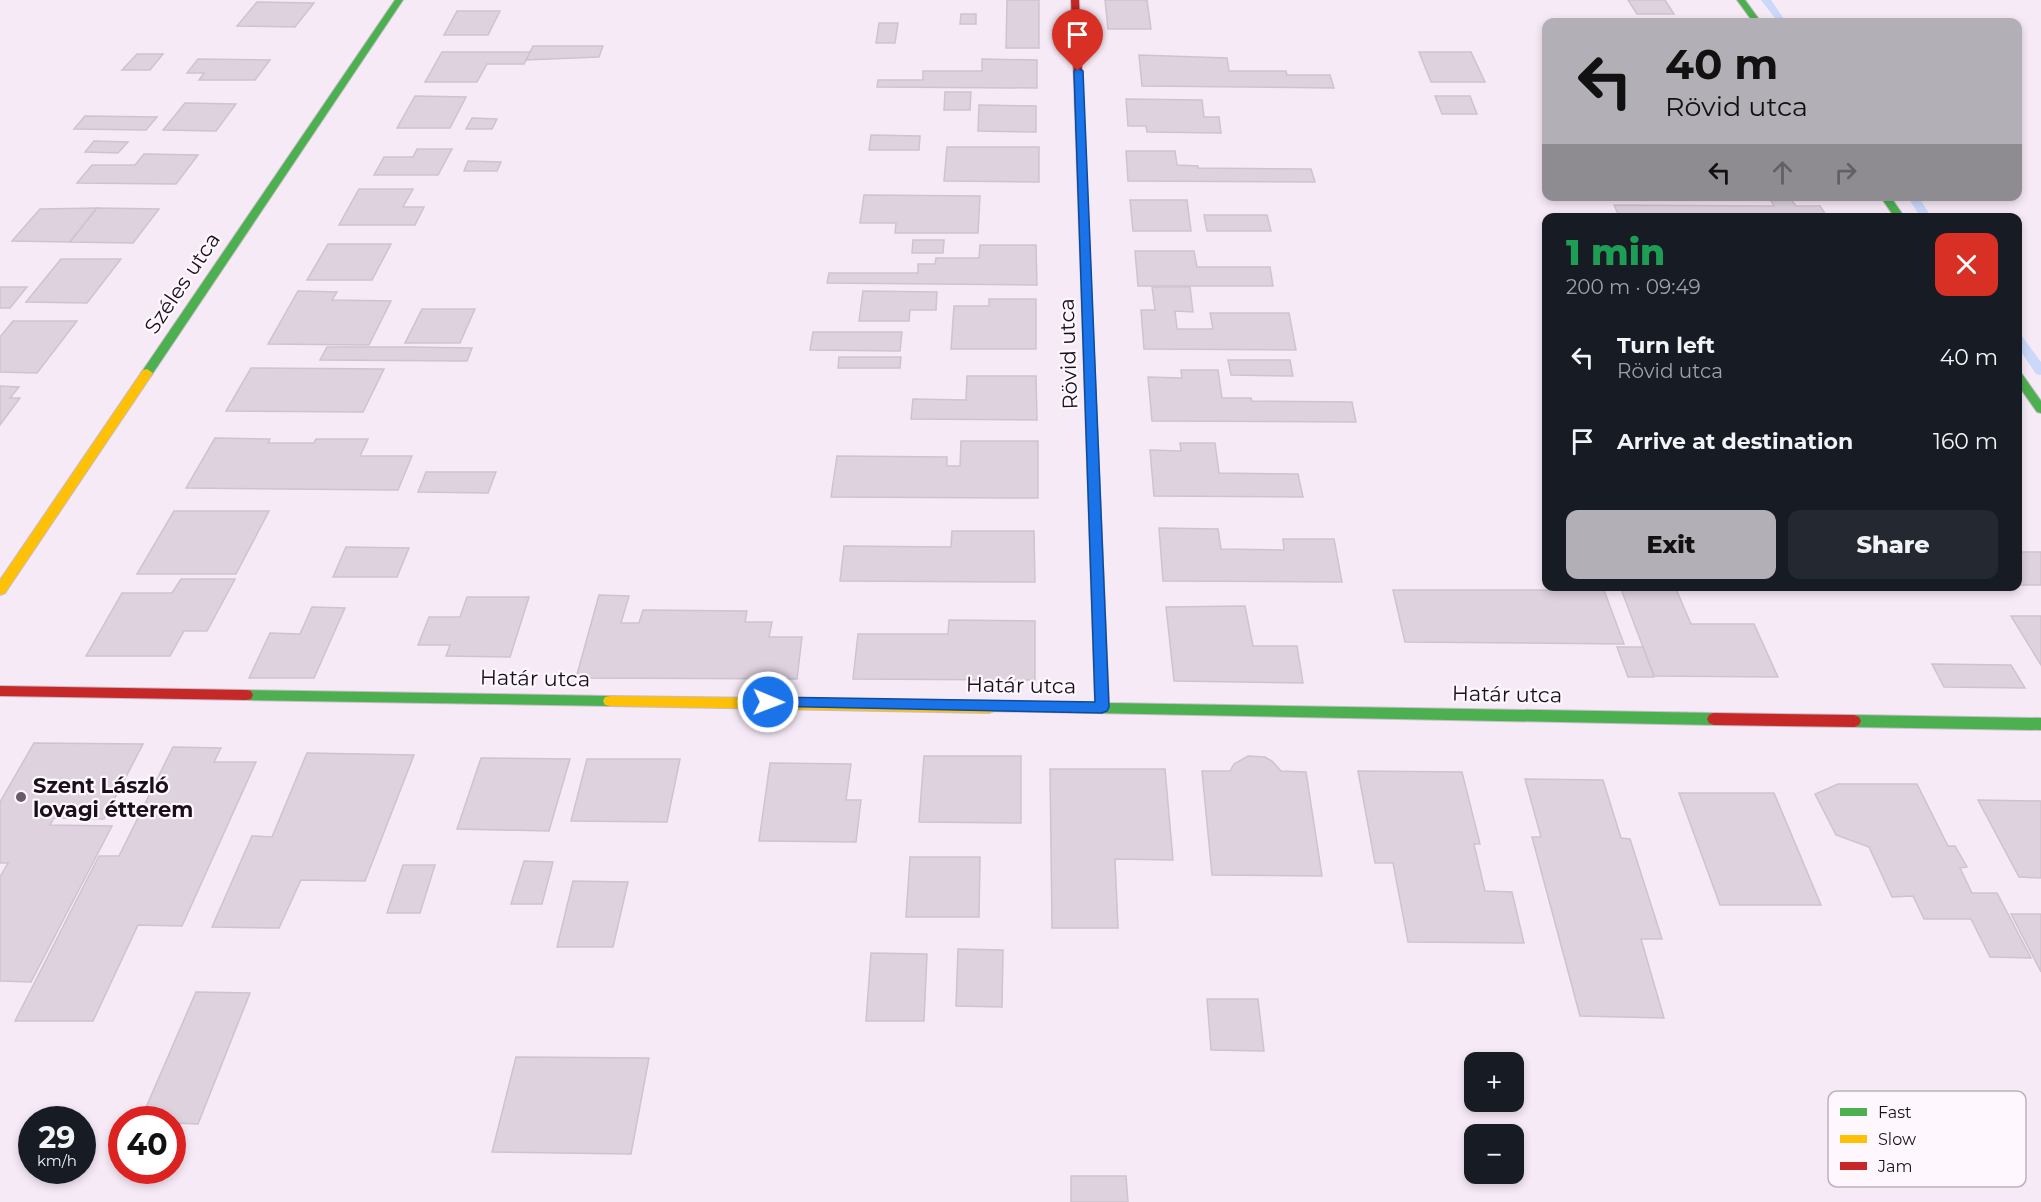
<!DOCTYPE html>
<meta charset="utf-8">
<style>
:root{--surface:#171b24;--page:#242831;--text:#f1f3f6;--muted:#9ea1a6;--accent:#b3afb6}
body{margin:0;font-family:Montserrat,sans-serif;background:var(--page);color:var(--text);height:100vh;display:flex;flex-direction:column;font-size:22px;white-space:nowrap}
*{box-sizing:border-box;margin:0}
p{font-size:20px;color:var(--muted)}
.icon{flex:none;width:33px;height:33px;fill:none;stroke:currentColor;stroke-width:2;stroke-linecap:round;stroke-linejoin:round}
.map{position:relative;flex:1;overflow:hidden}
.details{position:absolute;left:1542px;top:213px;width:480px;height:378px;display:flex;flex-direction:column;background:var(--surface);border-radius:12px;box-shadow:0 3px 9px #0003}
.details>*{flex:none}
.hud{position:absolute;left:1542px;top:18px;width:480px;height:183px;border-radius:12px;box-shadow:0 3px 9px #0003;background:#b3afb6;color:#111;overflow:hidden}
.fabs{position:absolute;left:1464px;top:1052px;display:grid;gap:12px}
.fabs a{display:grid;place-items:center;width:60px;height:60px;border-radius:12px;background:var(--surface);box-shadow:0 3px 9px #0003;font-size:30px}
.speed{position:absolute;left:18px;top:1106px;display:flex;gap:12px;font-size:30px;font-weight:700;text-align:center}
.speed>*{display:grid;place-content:center;width:78px;height:78px;border-radius:50%;background:var(--surface);box-shadow:0 3px 9px #0003;line-height:1}
.speed small{font-size:15px;font-weight:400}
.speed .limit{border:9px solid #d22;background:#fff;color:#111}
.pin{position:absolute;display:grid;place-items:center;width:51px;height:51px;color:#fff;margin:-62px -26px;border-radius:50% 50% 50% 0;rotate:-45deg;box-shadow:0 0 6px #0007}
.pin .icon{rotate:45deg}
.me{position:absolute;width:66px;margin:-33px;rotate:91deg;stroke-linejoin:round;filter:drop-shadow(0 0 4px #0008)}
.turn{display:flex;align-items:center;gap:21px;height:126px;padding:0 24px;font-size:27px}
.turn .icon{width:78px;height:78px;stroke-width:2.5}
.turn b{display:block;font-size:42px;line-height:51px}
.lanes{display:flex;align-items:center;height:57px;padding:0 24px;background:#0003;justify-content:center;gap:30px;direction:ltr}
.lanes .off{opacity:.35}
.round{display:grid;place-items:center;flex:none;width:63px;height:63px;border-radius:12px;background:var(--page)}
.headline{display:flex;align-items:center;justify-content:space-between;height:102px;padding:0 24px}
h1{font-size:36px;font-weight:800;line-height:45px;color:#1e9e55}
.button{display:flex;gap:12px;margin-top:auto;padding:12px 24px}
.button a{flex:1;height:69px;border-radius:12px;background:var(--accent);color:#111;font-size:24px;font-weight:800;line-height:69px;text-align:center}
.button a+a{background:var(--page);color:var(--text)}
ul{padding:0;list-style:none}
li{display:flex;align-items:center;gap:18px;height:84px;padding:0 24px}
li div{flex:1}
li b{display:block;font-size:22px}
li em{font-style:normal}
.map>svg:first-child{display:block}
</style>
<div class="map">
<svg width="2041" height="1202" viewBox="0 0 2041 1202">
<rect width="100%" height="100%" fill="#f6eaf6"/>
<g fill="none" stroke-linecap="round" stroke-linejoin="round">
<g fill="#cbd8fa" fill-rule="evenodd">
<path d="M1761,0h10l15,22h-8z"/>
<path d="M1907,196h11l14,22h-11z"/>
<path d="M2018,335l4,1 19,26v13l-5,-1 -18,-27z"/>
</g>
</g>
<g fill="#ddd2de" stroke="#cec3ce" stroke-width="1.5">
<path d="M1007,0h32v48h-33z"/>
<path d="M1105,0h42l4,29h-43z"/>
<path d="M1628,0h37l9,14h-37z"/>
<path d="M257,2l57,1 -19,24 -58,-1z"/>
<path d="M457,11h43l-12,24h-44z"/>
<path d="M961,14h15v10h-16z"/>
<path d="M879,23h19l-3,20h-19z"/>
<path d="M533,46h70l-4,11 -73,3z"/>
<path d="M442,52h88l-6,12h-37l-10,18h-52z"/>
<path d="M1419,52h52l14,30h-54z"/>
<path d="M137,54h26l-13,16h-28z"/>
<path d="M1139,55l88,3 2,13h57l1,4h43l4,13 -192,-2z"/>
<path d="M198,59l72,1 -15,20h-56l5,-7h-17z"/>
<path d="M982,59l55,1v28l-160,-1 1,-7h45v-9h59z"/>
<path d="M945,92h26l-1,18h-26z"/>
<path d="M415,96l51,1 -16,31h-53z"/>
<path d="M1435,96h35l7,18h-35z"/>
<path d="M1126,99l76,1 2,17h15l2,16 -74,-1 -1,-6h-18z"/>
<path d="M185,103l51,1 -20,27 -53,-1z"/>
<path d="M979,105l57,1v26l-58,-1z"/>
<path d="M85,116l72,1 -11,13 -72,-1z"/>
<path d="M472,118l25,1 -5,10h-26z"/>
<path d="M871,135l49,1 -1,14h-50z"/>
<path d="M94,141l34,1 -10,11 -33,-1z"/>
<path d="M947,147h92v35l-95,-1z"/>
<path d="M417,149h35l-14,26h-64l10,-18h29z"/>
<path d="M1126,151h49l2,14 21,1v2l113,1 4,13 -187,-1z"/>
<path d="M144,154l54,1 -22,29 -99,-1 15,-18h43z"/>
<path d="M468,161l33,1 -4,9h-33z"/>
<path d="M359,189h54l-10,18h21l-9,18h-76z"/>
<path d="M864,195l116,1 -2,37h-83l1,-10h-36z"/>
<path d="M1770,199h21l5,7h24l8,12h-208l-6,-13 160,1z"/>
<path d="M1130,200h57l4,31h-58z"/>
<path d="M97,208l-27,34 -58,-1 28,-32z"/>
<path d="M97,208l62,1 -26,34 -63,-1z"/>
<path d="M1204,215h63l4,16h-64z"/>
<path d="M913,240h31l-1,13h-31z"/>
<path d="M328,244h63l-19,36h-65z"/>
<path d="M980,245h56l1,40 -210,-2 2,-10h89v-9h17l1,-6h43z"/>
<path d="M1135,251h59l3,16h73l3,19h-135z"/>
<path d="M61,259h60l-34,44 -61,-1z"/>
<path d="M0,287h27l-17,21h-10z"/>
<path d="M1152,287h38l3,25 -18,-1 2,18h36l-3,-16h79l7,37 -152,-1 -3,-39h14z"/>
<path d="M298,291l39,1 -5,8 59,1 -22,44 -101,-1z"/>
<path d="M863,291l74,1 -1,18h-26l-1,11h-50z"/>
<path d="M989,299h47v50h-85l3,-43h35z"/>
<path d="M422,309h53l-15,34h-55z"/>
<path d="M13,321h64l-40,52 -37,-1v-35z"/>
<path d="M813,332h89l-2,19 -90,-1z"/>
<path d="M327,347h80l65,1 -5,13 -147,-1z"/>
<path d="M839,357h62l-1,11h-62z"/>
<path d="M1228,360h62l3,16 -62,-1z"/>
<path d="M251,368l133,1 -21,43 -137,-1z"/>
<path d="M1181,370h37l4,28h29l1,3 100,1 4,20 -204,-1 -4,-44 34,1z"/>
<path d="M967,376h69l1,44 -126,-1 2,-20 53,1z"/>
<path d="M0,386l19,1 -9,11h10l-20,27z"/>
<path d="M215,438l55,1 -2,4h46l2,-4h52l-8,17h52l-14,34 -212,-2z"/>
<path d="M961,441h77v57l-207,-1 6,-41 110,1v9h13z"/>
<path d="M1180,443h35l4,30 79,1 5,23 -149,-1 -4,-46 31,1z"/>
<path d="M426,472h70l-8,21 -70,-1z"/>
<path d="M174,511h95l-33,63h-99z"/>
<path d="M1159,528l59,1 3,20 63,1 -1,-11h51l8,43 -179,-1z"/>
<path d="M952,531h82l1,51 -195,-1 4,-35 107,1z"/>
<path d="M346,547l63,1 -12,29h-64z"/>
<rect x="2018" y="552" width="23" height="33"/>
<path d="M181,579h54l-28,52h-23l-14,25h-84l36,-63h50z"/>
<path d="M1995,586l1,2 -148,-2z"/>
<path d="M1621,589h55l15,35h63l24,53 -124,-1z"/>
<path d="M1393,590h211l20,54 -219,-2z"/>
<path d="M599,595l30,1 -8,27h18l4,-13 104,1 -2,11h27l-3,15h33l-5,42 -221,-1z"/>
<path d="M467,597h62l-19,60 -64,-1 4,-11h-32l11,-28h31z"/>
<path d="M1245,606l8,40h44l6,37 -129,-2 -8,-74z"/>
<path d="M312,607l33,1 -31,70h-65l21,-45 30,1z"/>
<path d="M2011,616h30v49z"/>
<path d="M949,620l86,1v59l-182,-1 5,-45h90z"/>
<path d="M1617,647h26l11,30h-26z"/>
<path d="M1932,664l79,1 14,23 -81,-1z"/>
<path d="M34,743l109,1 -39,75 -50,-1 -4,7 62,1 -81,156 -31,-1v-104l8,-14h-8v-61z"/>
<path d="M173,747l48,1 -7,14h42l-74,164 -44,-1 -45,96h-78l84,-165h20z"/>
<path d="M307,753l107,2 -49,126 -64,-1 -22,48 -67,-1 40,-91 20,1z"/>
<path d="M924,756h97v67l-102,-1z"/>
<path d="M1248,756l17,1 7,4 9,10 25,1 16,104 -110,-1 -10,-104h28l4,-7z"/>
<path d="M481,758l89,1 -21,72 -92,-2z"/>
<path d="M587,759h93l-13,63 -96,-1z"/>
<path d="M770,763l81,1 -5,36h15l-5,42 -97,-1z"/>
<path d="M1050,769h115l8,91 -58,-1 3,69h-66z"/>
<path d="M1358,771l104,1 18,72h-6l11,47 27,1 12,51 -116,-1 -15,-79h-18z"/>
<path d="M1525,779l78,1 18,58 9,1 32,100h-21l23,79 -84,-2 -48,-179h9z"/>
<path d="M1838,784h79l31,62h7l12,21 -7,1 12,25h25l34,65 -41,-1 -19,-38h-47l-11,-23 -21,1 -23,-50 -33,-12 -21,-41z"/>
<path d="M1679,793h95l47,112h-101z"/>
<path d="M1978,800l63,1v77l-22,-1z"/>
<path d="M910,857h70l-1,60h-73z"/>
<path d="M524,861l29,1 -11,42h-31z"/>
<path d="M403,865h32l-15,48h-33z"/>
<path d="M573,881l55,1 -15,65h-56z"/>
<path d="M2011,914h30v58z"/>
<path d="M958,949l45,1 -1,57 -46,-1z"/>
<path d="M871,953l56,1 -3,67h-58z"/>
<path d="M196,992l54,1 -52,131 -26,-1v-4h-31z"/>
<path d="M1207,999h51l6,52 -53,-1z"/>
<path d="M516,1057l133,1 -18,96 -139,-2z"/>
<path d="M1071,1176h55l2,26h-57z"/>
</g>
<g fill="none" stroke-linecap="round" stroke-linejoin="round">
<defs>
<g id="fast">
<path d="M395,0h8l-252,376h-8l-2,-3z"/>
<path d="M1737,0h8l16,22h-8z"/>
<path d="M1880,196h10l15,22h-10z"/>
<path d="M1086,280l5,3 18,420 605,10 5,2 2,4 -2,4 -5,2 -730,-14 -2,-4 2,-4 5,-2 106,2 -14,-420z"/>
<path d="M2018,373l4,1 19,27v12l-4,-1 -19,-27z"/>
<path d="M246,690l364,6 5,1 2,4 -2,4 -5,1 -364,-6 -5,-1 -2,-4 2,-4z"/>
<path d="M1854,715l187,3v12l-187,-3 -5,-2 -2,-4 2,-4z"/>
</g>
<g id="slow">
<path d="M147,369l6,4 -148,220 -5,2v-15l143,-210z"/>
<path d="M610,696l379,5 5,2 2,4 -2,4 -5,2 -379,-7 -5,-1 -2,-4 2,-4z"/>
</g>
<g id="jam">
<path d="M1071,0h8l12,283 -5,3 -5,-3z"/>
<path d="M0,686l246,4 5,1 2,4 -2,4 -5,1 -246,-4z"/>
<path d="M1714,713l140,2 5,2 2,4 -2,4 -5,2 -140,-2 -5,-2 -2,-4 2,-4z"/>
</g>
</defs>
<use href="#fast" stroke="#c7bcc7" stroke-width="2"/>
<use href="#slow" stroke="#c7bcc7" stroke-width="2"/>
<use href="#jam" stroke="#c7bcc7" stroke-width="2"/>
<use href="#fast" fill="#4caf50" fill-rule="evenodd"/>
<use href="#slow" fill="#ffc107" fill-rule="evenodd"/>
<use href="#jam" fill="#c62828" fill-rule="evenodd"/>
</g>
<path fill="#1a73e8" stroke="#114b97" stroke-width="1.5" d="M1078,68l5,3 26,636 -2,4 -5,2 -339,-7 -3,-4 3,-4 5,-1 327,5 -21,-631z"/>
<circle fill="#675c68" stroke="#fef8fe" stroke-width="2" cx="21" cy="797" r="6"/>
<g text-anchor="middle" dominant-baseline="central" stroke-width="4.5" stroke-linejoin="round" paint-order="stroke">
<g font-size="21" fill="#1a101b" stroke="#fef8fe">
<text transform="translate(182 283) rotate(-56)">Széles utca</text>
<text transform="translate(1068 354) rotate(-92)">Rövid utca</text>
<text transform="translate(535 678) rotate(1)">Határ utca</text>
<text transform="translate(1021 685) rotate(1)">Határ utca</text>
<text transform="translate(1507 694) rotate(1)">Határ utca</text>
</g>
<g font-size="21" font-weight="bold" fill="#1a101b" stroke="#fef8fe" text-anchor="start">
<text x="33" y="785">Szent László<tspan x="33" dy="24">lovagi étterem</tspan></text>
</g>
</g>
<rect x="1828" y="1091" width="198" height="96" rx="9" fill="#fef8fe" stroke="#bab2ba" stroke-width="1.5"/>
<rect x="1840" y="1108" width="27" height="8" fill="#4caf50"/>
<rect x="1840" y="1135" width="27" height="8" fill="#ffc107"/>
<rect x="1840" y="1162" width="27" height="8" fill="#c62828"/>
<g font-size="16" fill="#1a101b">
<text x="1878" y="1118">Fast</text>
<text x="1878" y="1145">Slow</text>
<text x="1878" y="1172">Jam</text>
</g>
</svg>
<div class="fabs">
<a>+</a>
<a>−</a>
</div>
<div class="speed"><div>29<small>km/h</small></div><div class="limit">40</div></div>
<div class="pin" style="left:1078px;top:71px;background:#d93025"><svg class="icon" aria-label="arrive" viewBox="0 0 24 24"><path d="M6 21V4h12l-3 4 3 4H6"/></svg></div>
<svg class="me" style="left:768px;top:702px" viewBox="-20 -20 40 40"><circle r="17" fill="#1a73e8" stroke="#fff" stroke-width="3"/><path d="M0-11L8 9 0 5-8 9z" fill="#fff"/></svg>
<div class="hud">
<div class="turn"><svg class="icon" aria-label="left" viewBox="0 0 24 24"><path d="M17 20v-9H6M10 6l-5 5 5 5"/></svg><div><b>40 m</b>Rövid utca</div></div>
<div class="lanes"><svg class="icon" aria-label="left" viewBox="0 0 24 24"><path d="M17 20v-9H6M10 6l-5 5 5 5"/></svg><svg class="icon off" aria-label="ahead" viewBox="0 0 24 24"><path d="M12 20V5M6 11l6-6 6 6"/></svg><svg class="icon off" aria-label="right" viewBox="0 0 24 24"><path d="M7 20v-9h11M14 6l5 5-5 5"/></svg></div>
</div>
<section class="details">
<div class="headline"><div><h1>1 min</h1><p>200 m · 09:49</p></div><a class="round" style="background:#d93025;color:#fff"><svg class="icon" aria-label="close" viewBox="0 0 24 24"><path d="M6 6l12 12M18 6L6 18"/></svg></a></div>
<ul>
<li><svg class="icon" aria-label="left" viewBox="0 0 24 24"><path d="M17 20v-9H6M10 6l-5 5 5 5"/></svg><div><b>Turn left</b><p>Rövid utca</p></div><em>40 m</em></li>
<li><svg class="icon" aria-label="arrive" viewBox="0 0 24 24"><path d="M6 21V4h12l-3 4 3 4H6"/></svg><div><b>Arrive at destination</b></div><em>160 m</em></li>
</ul>
<div class="button"><a>Exit</a><a>Share</a></div>
</section>
</div>
